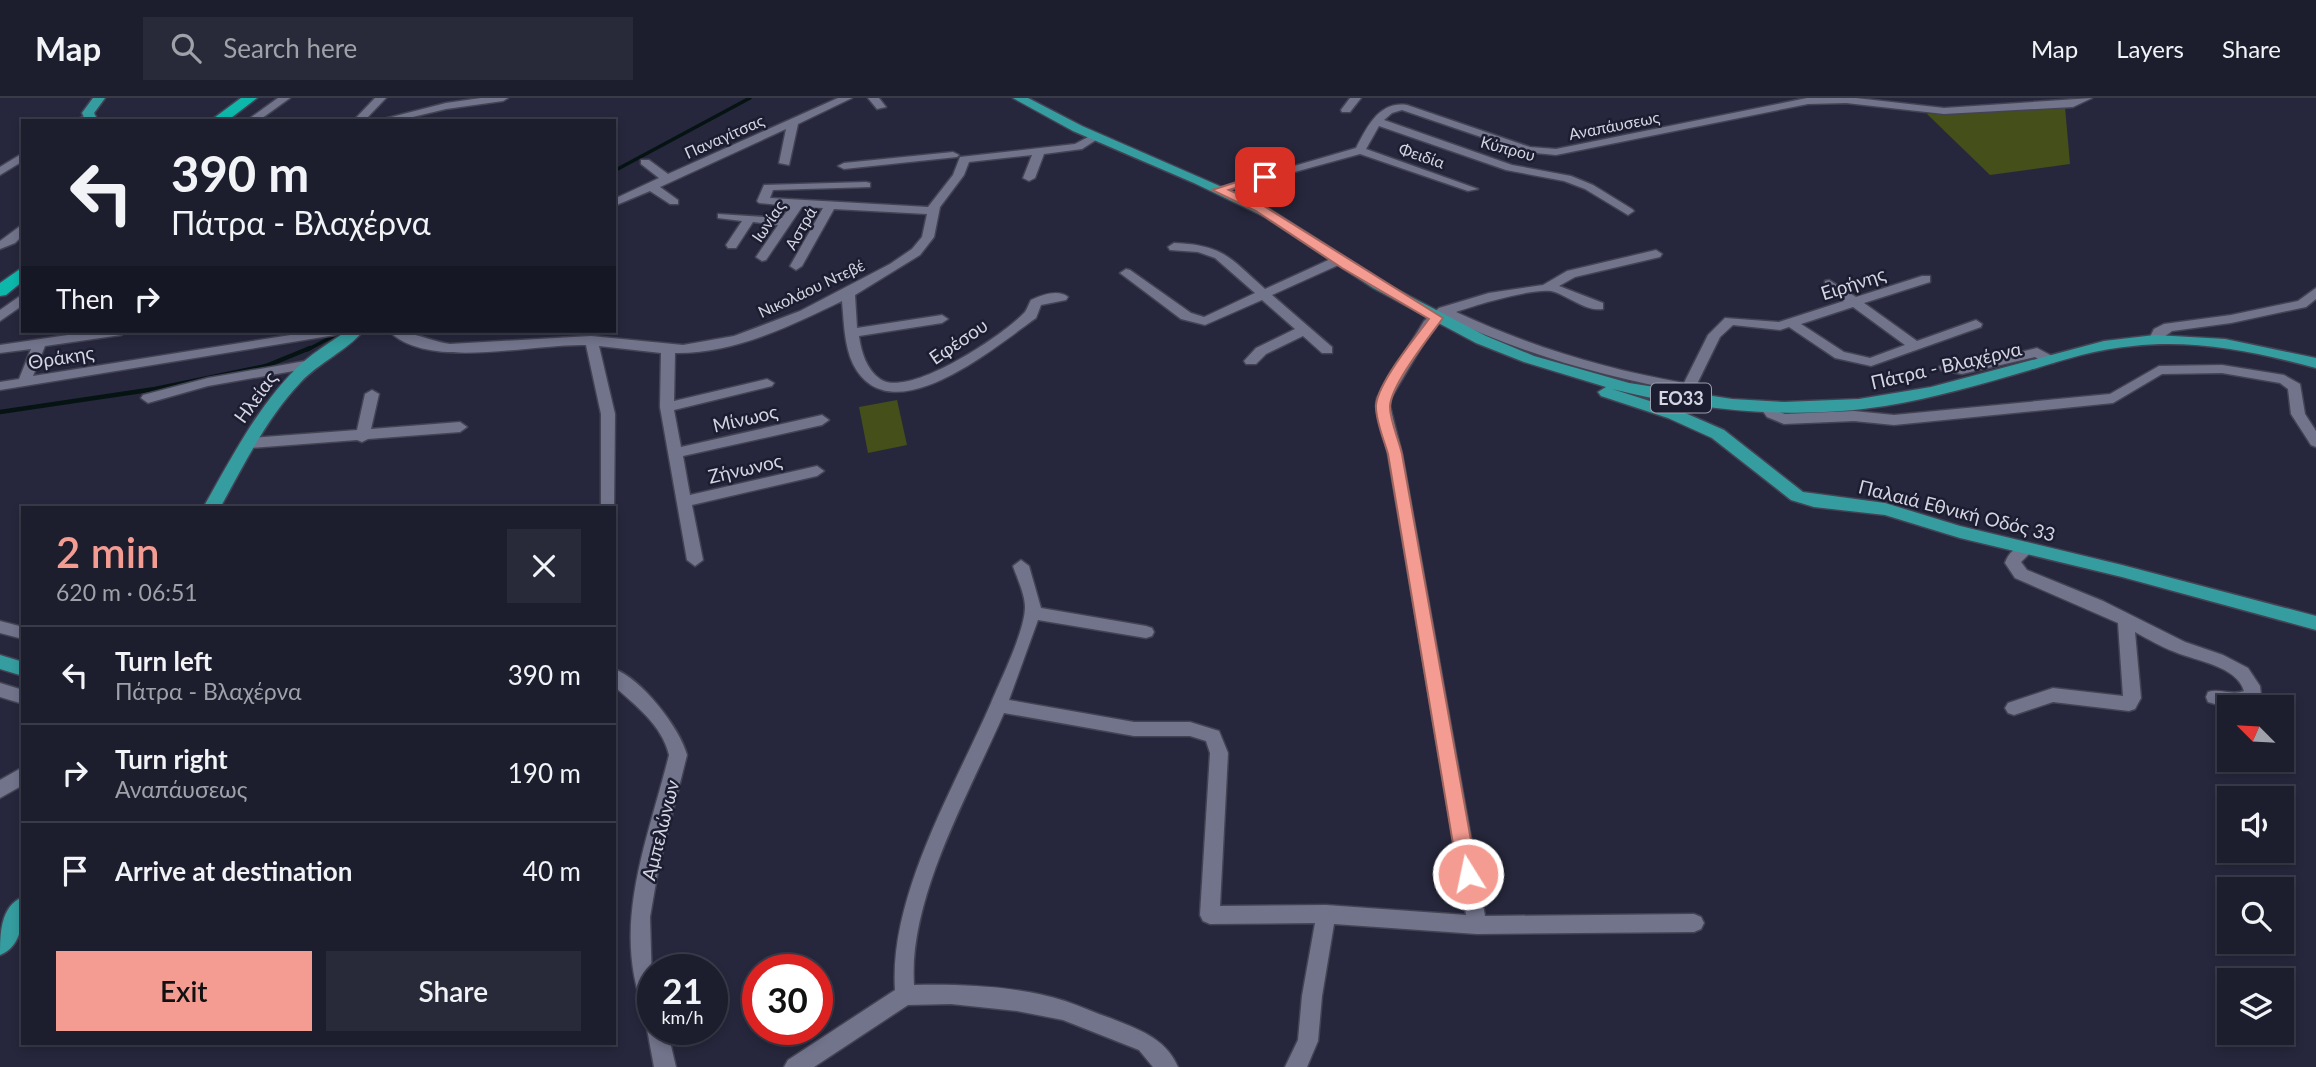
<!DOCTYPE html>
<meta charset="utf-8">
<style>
:root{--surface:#1c1d2d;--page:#292a39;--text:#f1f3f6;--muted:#a0a2aa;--line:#3a3b49;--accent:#f59c92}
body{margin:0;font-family:Lato,sans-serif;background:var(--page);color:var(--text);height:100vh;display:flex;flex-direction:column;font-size:26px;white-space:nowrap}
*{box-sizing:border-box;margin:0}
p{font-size:23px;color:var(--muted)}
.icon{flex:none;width:38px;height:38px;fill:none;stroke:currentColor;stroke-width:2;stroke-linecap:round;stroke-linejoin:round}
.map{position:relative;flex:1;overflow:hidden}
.details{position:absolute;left:21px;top:408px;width:595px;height:539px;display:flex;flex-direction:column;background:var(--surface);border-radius:0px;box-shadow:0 4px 10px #0003,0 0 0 2px var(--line)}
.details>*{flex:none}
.hud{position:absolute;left:21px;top:21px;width:595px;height:214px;border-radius:0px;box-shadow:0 4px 10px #0003,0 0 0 2px var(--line);background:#1c1d2d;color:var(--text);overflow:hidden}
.needle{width:46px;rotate:294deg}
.buttons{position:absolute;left:2217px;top:597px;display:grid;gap:14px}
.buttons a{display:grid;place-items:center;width:77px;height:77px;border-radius:0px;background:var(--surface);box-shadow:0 4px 10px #0003,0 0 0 2px var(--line);font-size:35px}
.speed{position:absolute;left:637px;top:856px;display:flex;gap:14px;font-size:35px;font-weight:700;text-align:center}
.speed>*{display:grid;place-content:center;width:91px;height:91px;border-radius:50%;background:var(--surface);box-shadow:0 4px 10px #0003,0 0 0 2px var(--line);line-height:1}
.speed small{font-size:18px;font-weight:400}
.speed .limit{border:10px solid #d22;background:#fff;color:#111}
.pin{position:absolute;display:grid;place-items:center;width:60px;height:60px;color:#fff;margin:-30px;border-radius:14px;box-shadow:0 4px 10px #0006}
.me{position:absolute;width:77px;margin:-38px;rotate:350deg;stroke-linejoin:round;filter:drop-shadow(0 0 5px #0008)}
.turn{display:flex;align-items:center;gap:24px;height:147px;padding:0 35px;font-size:32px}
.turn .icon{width:91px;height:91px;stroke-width:2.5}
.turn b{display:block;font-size:49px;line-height:60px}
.then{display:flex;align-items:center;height:66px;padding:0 35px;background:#0003;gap:14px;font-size:26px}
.round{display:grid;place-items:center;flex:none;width:74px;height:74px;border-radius:0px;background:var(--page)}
.head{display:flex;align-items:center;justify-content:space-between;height:119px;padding:0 35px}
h1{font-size:42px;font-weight:600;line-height:52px;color:var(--accent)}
.button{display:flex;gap:14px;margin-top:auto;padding:14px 35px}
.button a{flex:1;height:80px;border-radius:0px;background:var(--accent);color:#111;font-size:28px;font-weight:600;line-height:80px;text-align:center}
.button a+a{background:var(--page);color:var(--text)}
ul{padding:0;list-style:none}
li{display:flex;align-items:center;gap:21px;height:98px;padding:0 35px;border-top:2px solid var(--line)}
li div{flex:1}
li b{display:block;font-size:26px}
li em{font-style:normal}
header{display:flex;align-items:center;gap:42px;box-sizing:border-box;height:98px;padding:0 35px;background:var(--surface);border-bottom:2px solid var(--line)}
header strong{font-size:33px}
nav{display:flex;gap:38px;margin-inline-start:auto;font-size:24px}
.search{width:490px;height:63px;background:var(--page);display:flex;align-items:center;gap:18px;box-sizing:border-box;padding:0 24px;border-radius:0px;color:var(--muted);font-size:26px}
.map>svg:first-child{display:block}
</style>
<header>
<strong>Map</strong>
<div class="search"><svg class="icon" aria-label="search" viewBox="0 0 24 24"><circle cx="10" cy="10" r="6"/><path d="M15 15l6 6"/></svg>Search here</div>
<nav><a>Map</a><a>Layers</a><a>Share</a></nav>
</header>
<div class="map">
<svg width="2316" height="969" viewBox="0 0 2316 969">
<rect width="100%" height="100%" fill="#26273c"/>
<g fill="#454f19">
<path d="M2065,9l5,57 -80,11 -63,-61z"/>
<path d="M897,302l10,45 -39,8 -9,-46z"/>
</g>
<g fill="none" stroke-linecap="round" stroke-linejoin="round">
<g stroke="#051313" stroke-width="3.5">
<path d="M614,73l136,-73"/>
<path d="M307,252l36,-19"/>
</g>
<path stroke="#051313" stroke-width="4.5" d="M0,314l155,-23 111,-23 44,-18"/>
<defs>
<g id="minor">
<path d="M278,0h12l-32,23h-12z"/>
<path d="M375,0h11l-22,23h-11z"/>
<path d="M481,0h27l-5,3 -57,8 -50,12h-20l70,-18z"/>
<path d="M838,0h14l-54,26 -9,41 -10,-2 7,-34 -126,58 18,13v4h-8l-20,-13 -36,15v-7l45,-21 -18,-14v-4h8l19,14z"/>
<path d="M868,0h11l7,9 -9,2z"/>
<path d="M1350,0h11l-11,14h-8l-1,-2z"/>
<path d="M1807,0h49l88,10 148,-10 -19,9 -129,7 -98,-11 -38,1 -252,51 -31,-3 -123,-42 -10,3 -8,7 128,45 59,11 22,9 39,24 2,2 -6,4 -43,-26 -21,-8 -58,-11 -127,-44 -13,23 112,40 -10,2 -108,-37 -142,39 -6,-3 144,-42c11,-21 23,-47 51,-43l123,42 26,2z"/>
<path d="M89,16l5,3 -1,2 -20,2z"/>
<path d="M1090,38l9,2 -17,11 -38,5 -9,24 -6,3 -6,-3 9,-23 -63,7 -5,13 -24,32 -6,30 -14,18 -65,40 2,33 85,-13 6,4 -6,4 -83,13c2,15 7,33 21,43 28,20 122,-43 143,-65 4,-3 5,-9 8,-14 11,-5 27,-11 37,-3l-2,3 -25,5 -5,13c-40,28 -146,119 -183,46 -9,-19 -9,-42 -11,-63 -51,25 -109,53 -167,52l-1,48 93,-22 7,4 -2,3 -98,24 7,37 141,-32 7,5 -7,5 -139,31 7,39 127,-29 7,5 -7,5 -125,29 11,55 -8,6 -8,-6 -27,-153 1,-54 -62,-7 16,68 -1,96v-2h-13v-94l-15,-69c-51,-2 -159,26 -197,-14 21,-1 40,10 61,13l141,-8 92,9 51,-9 66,-25 90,-47 22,-15 10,-12 5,-23 -93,-5 -32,57 -6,4 -6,-4 33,-58 -21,-1 -36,53 -4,1 -6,-4 22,-32 -25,-3 -17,26h-8l-2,-3 16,-24 -24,-3v-4l64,4 8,-12 -31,-3 -2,-2 7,-16 102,-3 4,1v4l-97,3 -3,8 158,9 25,-32 7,-18 115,-13z"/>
<path d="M953,54l6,3 -2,2 -113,12 -6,-3 6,-3z"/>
<path d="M23,55v8l-23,14v-8z"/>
<path d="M23,126v11l-8,8 -15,6v-8z"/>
<path d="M1174,145c50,2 56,15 91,46l70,-32h8v6l-71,32 60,52v6h-10l-19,-17 -37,18 -10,10h-10l-2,-3 12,-13 39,-19 -33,-29 -57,25 -24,-6 -61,-46 6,-4 4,1 61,43 13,4 51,-24 -40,-35 -17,-6 -28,-2 -2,-3z"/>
<path d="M1656,152l6,4 -2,3 -85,20 -16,9 44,17v6c-18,3 -35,-14 -52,-18 -18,-3 -76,14 -95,21 73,34 148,57 228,71l24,-48 17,-17 54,4 65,-21 -19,-14v-6l4,-1 27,17 66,-21h8v6l-66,21 53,38 59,-21 6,4 -1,3 -110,39 -36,-8 -46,-31 -9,3 -47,-5 -13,12 -25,51 -7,4c-84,-15 -165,-38 -243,-75l-11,9 -43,72 -1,8 12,48 83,462 209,-2 7,3 3,6 -3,6 -7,3 -217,2 -143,-10 -12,72 -4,45 -11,26h-22l13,-27 4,-44 13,-73 -105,1 -7,-3 -3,-6 10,-162 -4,-12 -16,-5h-56l-130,-23c-34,79 -96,185 -90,272 49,-1 104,1 151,16 15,5 30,12 45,17 27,11 55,19 68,49h-25l-14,-17 -76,-30 -46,-9 -66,-7 -43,1 -94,62h-30l4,-7 107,-70c-6,-94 59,-202 96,-287 9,-22 34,-72 34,-96 0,-13 -8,-29 -12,-41l8,-6 8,6 12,42 105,18 6,2 2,4 -2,4 -6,2 -108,-18 -29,80 125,22h56l29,9 9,22 -8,153 106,-1 140,10 -78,-461 -12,-48 1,-8 47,-77 15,-13 50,-15 54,-8 24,-14zM1853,209l52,38 -35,13 -26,-6 -43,-28z"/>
<path d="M2316,190v11l-10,8 -75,16 -59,8 -16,12 -7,-4 5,-10 10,-5 67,-9 67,-14z"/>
<path d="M23,196v11l-23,16v-11z"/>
<path d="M95,233h33l-7,4 -76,11 -12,30 283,-45h26l-7,4 -335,55v-8l19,-3 12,-30 -31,4v-8z"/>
<path d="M2037,250l17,9v6h-10l-9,-6 -73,17 -21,-4 -2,-3 7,-4 16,3z"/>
<path d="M311,262l5,1v6l-108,19 -60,17 -7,-5 2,-3 65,-17z"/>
<path d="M2222,267l62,10 16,9 5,30 11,17v16l-5,-2 -20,-31 -3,-25 -8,-6 -58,-10 -60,1 -49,29 -219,22 -40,-4 -70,3 -17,-7 -7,-10 2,-3h10l5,7 8,3 69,-3 40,4 216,-21 49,-28z"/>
<path d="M372,292l7,4 -8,35 89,-7 7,5 -7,5 -92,7 -6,3 -5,-2 -107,8 -7,-5 7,-5 107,-8 8,-36z"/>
<path d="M2026,445l8,6 -13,13 6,8 76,31 82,41 38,13 25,13 12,18 1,9 -2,5c-18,9 -32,8 -51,2l-2,-5 2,-5c12,-4 23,4 36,-1 -7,-25 -48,-30 -69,-39 -14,-5 -27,-13 -40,-20l6,66 -6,11 -6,2 -76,-9 -39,13 -6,-2 -3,-5 3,-5 45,-15 70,8 -5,-73 -103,-45 -10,-15c3,-10 12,-17 21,-20z"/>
<path d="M0,523l23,6v12l-23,-6z"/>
<path d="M614,571c27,9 66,59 73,86l-29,116 -8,46 3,101 -7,-3c-37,-86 2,-175 23,-260 -7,-30 -33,-49 -55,-69z"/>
<path d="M0,585l23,7v14l-23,-7z"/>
<path d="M23,669v18l-23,13v-18z"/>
<path d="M653,923v8h14l9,38h-22l-7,-38z"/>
</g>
<g id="major">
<path d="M93,0h12l-11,15 4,8h-12l-4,-8z"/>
<path d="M1013,0h15l54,28 181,79 131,83 92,48 48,20 95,27 103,16 52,3 75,-3 72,-12 173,-46 51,-6 70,4 91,19v10c-60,-16 -121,-29 -183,-22 -36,3 -70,14 -103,24 -48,14 -96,28 -145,36 -89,14 -186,5 -273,-17l66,21 46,20 79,62 82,11 75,23 162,39 194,51v14l-194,-53 -162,-39 -75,-23 -71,-8 -23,-7 -79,-62 -44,-20 -67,-22 -3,-4 8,-5 -82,-25 -48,-19 -103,-55 -108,-71 -71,-34 -121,-52z"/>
<path d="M347,233h16c-15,19 -45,32 -63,52 -34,36 -56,82 -80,125h-17c29,-51 56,-105 99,-145 14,-12 30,-22 45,-32z"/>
<path d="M0,557l23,7v14l-23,-7z"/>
<path d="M23,799c0,21 0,49 -23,58 0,-20 0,-49 23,-58z"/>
</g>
<g id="highway">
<path d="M241,0h16l-30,23h-17z"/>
<path d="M23,169v14l-17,14 -6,1v-13z"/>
</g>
</defs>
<use href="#minor" stroke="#434354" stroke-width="3"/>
<use href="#major" stroke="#434354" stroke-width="3"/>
<use href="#highway" stroke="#434354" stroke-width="3"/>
<use href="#minor" fill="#72748c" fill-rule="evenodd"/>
<use href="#major" fill="#359d9f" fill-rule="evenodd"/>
<use href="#highway" fill="#0db8ab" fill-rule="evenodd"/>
</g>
<path fill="#f59c92" stroke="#9f655f" stroke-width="2" d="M1261,76l10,3 -42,13 35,16 179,112c-13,18 -53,68 -53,89 0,14 9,33 12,47l75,420 -3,6 -6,2 -7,-2 -3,-6 -70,-420c-4,-14 -13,-35 -12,-49 2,-22 39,-68 53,-86l-87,-51 -86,-57 -44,-21z"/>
<g text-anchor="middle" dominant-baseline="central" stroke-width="5" stroke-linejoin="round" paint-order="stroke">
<g font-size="16" fill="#d4d5e2" stroke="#1d1d31">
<text transform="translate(1614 27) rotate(-11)">Αναπάυσεως</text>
<text transform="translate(724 38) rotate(-24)">Παναγίτσας</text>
<text transform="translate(1508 50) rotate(15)">Κύπρου</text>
<text transform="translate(1422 57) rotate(19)">Φειδία</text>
<text transform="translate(768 123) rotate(-56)">Ιωνίας</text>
<text transform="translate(800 130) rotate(-60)">Αστρά</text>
<text transform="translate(811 190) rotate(-25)">Νικολάου Ντεβέ</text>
</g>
<rect fill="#1d1d31" stroke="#9d9ead" stroke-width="2" x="1651" y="285.5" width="60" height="29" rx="5"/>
<g font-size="18" font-weight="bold" fill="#d4d5e2">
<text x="1681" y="300">ΕΟ33</text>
</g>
<g font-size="19" fill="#d4d5e2" stroke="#1d1d31">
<text transform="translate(1853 185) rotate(-18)">Ειρήνης</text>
<text transform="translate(958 243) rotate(-34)">Εφέσου</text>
<text transform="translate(61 259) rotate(-9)">Θράκης</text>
<text transform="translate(1946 267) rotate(-13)">Πάτρα - Βλαχέρνα</text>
<text transform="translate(255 299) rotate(-54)">Ηλείας</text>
<text transform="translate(745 320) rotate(-13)">Μίνωος</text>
<text transform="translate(745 370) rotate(-13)">Ζήνωνος</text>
<text transform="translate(1957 412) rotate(14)">Παλαιά Εθνική Οδός 33</text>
<text transform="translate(660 732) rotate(-76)">Αμπελώνων</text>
</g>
</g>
</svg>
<div class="buttons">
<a><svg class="needle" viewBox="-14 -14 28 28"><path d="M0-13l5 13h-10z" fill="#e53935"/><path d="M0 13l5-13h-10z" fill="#a0a2aa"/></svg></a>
<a><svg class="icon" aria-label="sound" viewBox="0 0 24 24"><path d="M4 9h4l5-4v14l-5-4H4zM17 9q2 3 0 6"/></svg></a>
<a><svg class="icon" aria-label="search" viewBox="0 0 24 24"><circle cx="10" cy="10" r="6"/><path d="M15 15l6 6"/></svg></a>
<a><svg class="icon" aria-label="layers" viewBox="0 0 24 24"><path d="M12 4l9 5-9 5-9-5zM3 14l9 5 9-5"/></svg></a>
</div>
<div class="speed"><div>21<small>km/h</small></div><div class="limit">30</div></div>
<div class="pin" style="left:1265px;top:79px;background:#d93025"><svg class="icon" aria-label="arrive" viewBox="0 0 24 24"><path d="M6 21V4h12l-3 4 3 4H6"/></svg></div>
<svg class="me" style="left:1468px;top:776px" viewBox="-20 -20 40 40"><circle r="17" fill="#f59c92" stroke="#fff" stroke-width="3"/><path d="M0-11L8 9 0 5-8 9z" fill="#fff"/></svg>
<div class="hud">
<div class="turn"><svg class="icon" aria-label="left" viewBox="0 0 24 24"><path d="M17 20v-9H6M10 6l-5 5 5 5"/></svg><div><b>390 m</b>Πάτρα - Βλαχέρνα</div></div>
<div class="then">Then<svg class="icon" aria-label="right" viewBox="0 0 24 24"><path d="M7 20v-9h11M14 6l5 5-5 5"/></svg></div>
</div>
<section class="details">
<div class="head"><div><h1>2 min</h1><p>620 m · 06:51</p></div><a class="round"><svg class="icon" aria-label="close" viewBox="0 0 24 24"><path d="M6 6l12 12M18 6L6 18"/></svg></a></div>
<ul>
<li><svg class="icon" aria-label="left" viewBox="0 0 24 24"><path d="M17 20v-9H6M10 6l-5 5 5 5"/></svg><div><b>Turn left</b><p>Πάτρα - Βλαχέρνα</p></div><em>390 m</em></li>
<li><svg class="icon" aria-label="right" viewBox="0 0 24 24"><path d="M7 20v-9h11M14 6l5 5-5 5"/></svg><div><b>Turn right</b><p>Αναπάυσεως</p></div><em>190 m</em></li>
<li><svg class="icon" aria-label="arrive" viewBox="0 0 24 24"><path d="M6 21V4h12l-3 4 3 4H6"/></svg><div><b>Arrive at destination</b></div><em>40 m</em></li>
</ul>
<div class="button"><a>Exit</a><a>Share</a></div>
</section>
</div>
